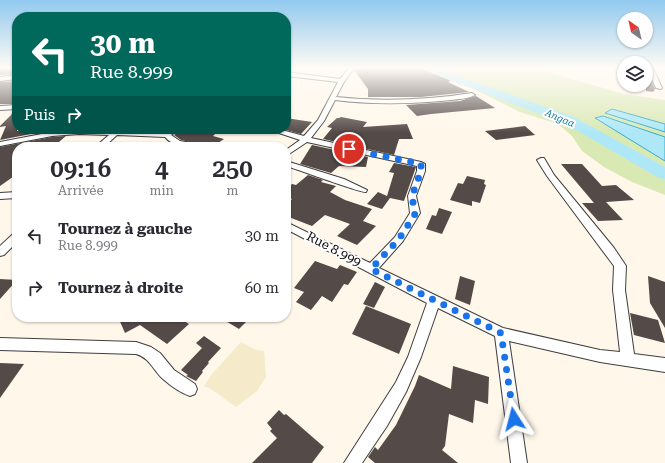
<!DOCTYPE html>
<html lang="fr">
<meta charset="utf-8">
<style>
:root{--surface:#fff;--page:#f2f2f3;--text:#2b2b33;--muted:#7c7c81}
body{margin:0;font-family:"Roboto Serif",serif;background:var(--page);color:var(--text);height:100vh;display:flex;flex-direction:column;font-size:15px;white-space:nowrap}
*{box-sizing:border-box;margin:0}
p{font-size:13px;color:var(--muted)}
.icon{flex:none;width:22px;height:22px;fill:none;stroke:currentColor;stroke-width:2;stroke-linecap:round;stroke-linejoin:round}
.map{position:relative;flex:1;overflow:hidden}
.panel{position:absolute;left:12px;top:142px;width:279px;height:180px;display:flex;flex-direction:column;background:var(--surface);border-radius:16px;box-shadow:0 1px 3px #0004}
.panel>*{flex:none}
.hud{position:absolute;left:12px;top:12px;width:279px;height:122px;border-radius:16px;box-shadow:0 1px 3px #0004;background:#00695c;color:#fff;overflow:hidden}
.needle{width:26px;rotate:326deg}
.fabs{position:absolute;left:617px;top:12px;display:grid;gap:8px}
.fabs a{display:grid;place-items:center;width:36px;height:36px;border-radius:50%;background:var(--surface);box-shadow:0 1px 3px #0004;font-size:20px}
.pin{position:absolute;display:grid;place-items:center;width:34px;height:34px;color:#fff;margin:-17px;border:2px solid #fff;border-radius:50%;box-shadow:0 1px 4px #0007}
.me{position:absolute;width:44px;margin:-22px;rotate:351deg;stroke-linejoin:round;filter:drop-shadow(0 0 3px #0008)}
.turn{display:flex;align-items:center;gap:14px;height:84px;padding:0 12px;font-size:18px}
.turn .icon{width:52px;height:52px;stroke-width:2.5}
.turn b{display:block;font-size:28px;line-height:34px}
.then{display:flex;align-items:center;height:38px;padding:0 12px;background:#0003;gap:8px;font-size:15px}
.eta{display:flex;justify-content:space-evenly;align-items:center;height:68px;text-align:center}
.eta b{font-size:24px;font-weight:600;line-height:28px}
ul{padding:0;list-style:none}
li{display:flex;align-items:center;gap:12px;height:52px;padding:0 12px}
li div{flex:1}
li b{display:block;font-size:15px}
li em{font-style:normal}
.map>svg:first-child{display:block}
</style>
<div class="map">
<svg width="665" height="463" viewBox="0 0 665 463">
<rect width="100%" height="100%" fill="#fff7ea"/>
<path fill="#f5eaca" d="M241,342l15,8 8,1 2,26 -9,14 -21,16 -25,-18 -7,-3 8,-12z"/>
<path fill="#d9e9b4" d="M421,68h114l89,26 41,6v24l-53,-15 -7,4 60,19v5l-62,-21 -8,2 70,43v34l-33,-13 -28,-15 -22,-16 -10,-15 -14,-12 -38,-12 -79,-39 -7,1z"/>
<g fill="#aee8f7" stroke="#34abcf">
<path d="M612,109l53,15v8l-60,-19z"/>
<path d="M603,116l62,21v24l-70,-43z"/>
</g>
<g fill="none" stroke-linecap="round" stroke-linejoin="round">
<path fill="#aee8f7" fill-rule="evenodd" d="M420,68h17l137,49 91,50v12l-6,-1 -95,-55 -142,-53z"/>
</g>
<g fill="#544a48">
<path d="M0,68h17v6l-17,1z"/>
<path d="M355,68h65l31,13 -3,1 21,10 -48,5h-53v-8l-14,-19z"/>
<path d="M17,81v23h-17v-22z"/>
<path d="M646,81l6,1 3,7 -2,3 -7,-1z"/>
<path d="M476,96l19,12 -64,6 -14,2 -11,-11 54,-4z"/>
<path d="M17,110v21l40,-2 -57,11 6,-14 -6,1v-1l11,-11 2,-4z"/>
<path d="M341,117l26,5 -4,5 44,-3 6,15h-14l-5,16 -71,-16 9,-11 -5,-1 10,-9h2z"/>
<path d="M286,118l26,4 -11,12 -15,-4z"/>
<path d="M525,126l10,9 -39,5 -11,-9z"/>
<path d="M184,129h36l-7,7 11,3 -12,8 -31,-7 -7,-5z"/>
<path d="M66,136l-13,11h-36v27l-17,12v-39l52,-10z"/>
<path d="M312,145l56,12 -2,10 -27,-1 -8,7 -31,-9z"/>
<path d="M394,163l22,4 -12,34 -14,-3 -8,11 -15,-5 11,-12 9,4 7,-23 -5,-1z"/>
<path d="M561,164h21l20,22 14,-1 18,15 -28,2 17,18 -25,1 -16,-18h12z"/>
<path d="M308,175l15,5 -2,2 15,4 -6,6 15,8 27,9 -9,12 13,5 -19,19 -20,-9 13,-12 -25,-9 -13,11 -26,-10v-10l6,-7 -6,-2v-8l6,-5 4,1z"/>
<path d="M467,176l18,4 -1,4 2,1 -6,18 -8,-2v5l-22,-6 8,-17 5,1z"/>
<path d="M439,208l13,4 -10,22 -16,-5 6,-14 4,1z"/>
<path d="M315,261l22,8 3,-4 17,7 -9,13 -4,-1 -12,18 -10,-6 -11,14 -15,-8 8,-10 -10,-4z"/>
<path d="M460,276l15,5 -5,24 -15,-6z"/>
<path d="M648,276l17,6v46l-15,-25z"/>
<path d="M0,279l17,1 -17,19z"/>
<path d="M375,282l10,5 -11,21 -11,-4z"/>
<path d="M366,306l45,18 -12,30 -47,-20z"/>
<path d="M630,313l28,7 7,23 -31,-8z"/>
<path d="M118,317h60l11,7 -22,20 -27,-19 -15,8z"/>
<path d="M219,317h20l7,5 -7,7z"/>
<path d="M204,336l17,12 -13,14 1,1 -7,8 1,1 -7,9 -10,-5 2,-1 -7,-5 21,-22 -6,-5z"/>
<path d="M0,363l24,1 -24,34z"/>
<path d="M453,366l36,11 -1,27 -13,-4 -2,23 -24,-9 -4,32 -3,4 16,13h-83l-7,-6 7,-10 3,3 18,-25 19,-39 4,-11 32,14z"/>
<path d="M279,410l5,5 2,-1 38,33 -12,16h-60l25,-25 -7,-7 2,-2 -5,-6z"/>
</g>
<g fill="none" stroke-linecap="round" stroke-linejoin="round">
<defs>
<g id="street">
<path d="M349,68h5l-10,14 -8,15c46,5 91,3 136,-4l3,2c-6,4 -17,4 -24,5 -39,4 -77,5 -116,0l-11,21 -13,17 110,24 4,2v7l-9,25 4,17 -17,28 -24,27 124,60 97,22 20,2 -7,-62 1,-24 -67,-90 -10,-16 4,-2h3l10,17 60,73 12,18 -1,24 9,64 31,4v14l-65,-10 -91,-21 18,122h-16l-16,-127 -57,-28 -17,49 -15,35 -19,34 -25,37h-18l52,-81 12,-25 19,-54 -141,-74v-7l84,41 25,-26 15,-24 -2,-17 9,-25v-5l-110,-24 -21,14v-6l14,-10 -33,-11h11l26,7 14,-16 20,-38 -52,-6v-4l54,7z"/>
<path d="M620,68h4v2l-4,-1z"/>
<path d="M647,68h6l9,20 -1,1 -5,-1z"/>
<path d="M17,75v4l-17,2v-4z"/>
<path d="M17,105v4l-17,1v-4z"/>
<path d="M172,129h8l-9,6 9,6 23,4 1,2c-13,0 -30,1 -39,-10l-48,-2 -13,12h-9l14,-12 -30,-1 -27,2 -52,10v-4l52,-10 27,-2 87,3z"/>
<path d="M286,161l58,18 23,11 -1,2c-5,1 -69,-23 -80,-26z"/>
<path d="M17,192v6l-17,1v-6z"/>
<path d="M17,233v9l-13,13 -4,1v-10l13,-12z"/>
<path d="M0,338l136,4 15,5 9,6 14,17 21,14 2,5 -2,5 -5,2c-9,-3 -19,-10 -27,-17 -10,-9 -13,-21 -27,-25l-136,-4z"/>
</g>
</defs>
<use href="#street" stroke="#3e3e3e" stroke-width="2"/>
<use href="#street" fill="#fff" fill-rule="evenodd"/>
</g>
<linearGradient id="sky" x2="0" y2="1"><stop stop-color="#91c9ee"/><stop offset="0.51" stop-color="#fffbf6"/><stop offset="1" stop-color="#fffbf6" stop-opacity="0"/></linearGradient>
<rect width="665" height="133" fill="url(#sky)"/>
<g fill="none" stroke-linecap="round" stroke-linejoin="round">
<path stroke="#1a73e8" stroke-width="7" stroke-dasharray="0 12.6" d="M349,149l72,15v7l-9,25 3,18 -16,25 -28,30 130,64 13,86"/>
</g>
<g text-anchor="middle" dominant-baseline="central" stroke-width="4" stroke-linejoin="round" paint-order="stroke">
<g font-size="10" font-style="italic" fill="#14799e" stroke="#fff">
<text transform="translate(560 118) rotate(23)">Angaa</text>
</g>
<g font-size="13" fill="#0b0b0b" stroke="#fff">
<text transform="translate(334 249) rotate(28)">Rue 8.999</text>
</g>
</g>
</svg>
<div class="fabs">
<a><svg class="needle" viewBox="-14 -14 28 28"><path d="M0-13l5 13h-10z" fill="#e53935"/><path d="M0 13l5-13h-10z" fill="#7c7c81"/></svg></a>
<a><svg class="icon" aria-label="layers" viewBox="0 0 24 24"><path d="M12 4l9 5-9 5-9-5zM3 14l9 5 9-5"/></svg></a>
</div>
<div class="pin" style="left:349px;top:149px;background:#d93025"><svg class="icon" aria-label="arrive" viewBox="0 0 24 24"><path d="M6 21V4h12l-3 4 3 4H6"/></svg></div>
<svg class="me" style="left:514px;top:419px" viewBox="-20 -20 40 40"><path d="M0-17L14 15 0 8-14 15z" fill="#1a73e8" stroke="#fff" stroke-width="4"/></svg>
<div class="hud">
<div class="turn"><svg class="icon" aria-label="left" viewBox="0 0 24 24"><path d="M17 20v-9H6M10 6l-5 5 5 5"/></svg><div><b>30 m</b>Rue 8.999</div></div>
<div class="then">Puis<svg class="icon" aria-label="right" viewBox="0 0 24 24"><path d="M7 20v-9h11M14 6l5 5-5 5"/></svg></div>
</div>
<section class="panel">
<div class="eta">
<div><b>09:16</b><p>Arrivée</p></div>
<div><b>4</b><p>min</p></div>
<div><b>250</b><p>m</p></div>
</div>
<ul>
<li><svg class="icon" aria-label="left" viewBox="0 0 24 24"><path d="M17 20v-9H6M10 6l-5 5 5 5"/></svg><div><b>Tournez à gauche</b><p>Rue 8.999</p></div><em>30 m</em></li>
<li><svg class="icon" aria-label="right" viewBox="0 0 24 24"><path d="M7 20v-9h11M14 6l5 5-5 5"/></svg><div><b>Tournez à droite</b></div><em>60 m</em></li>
</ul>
</section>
</div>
